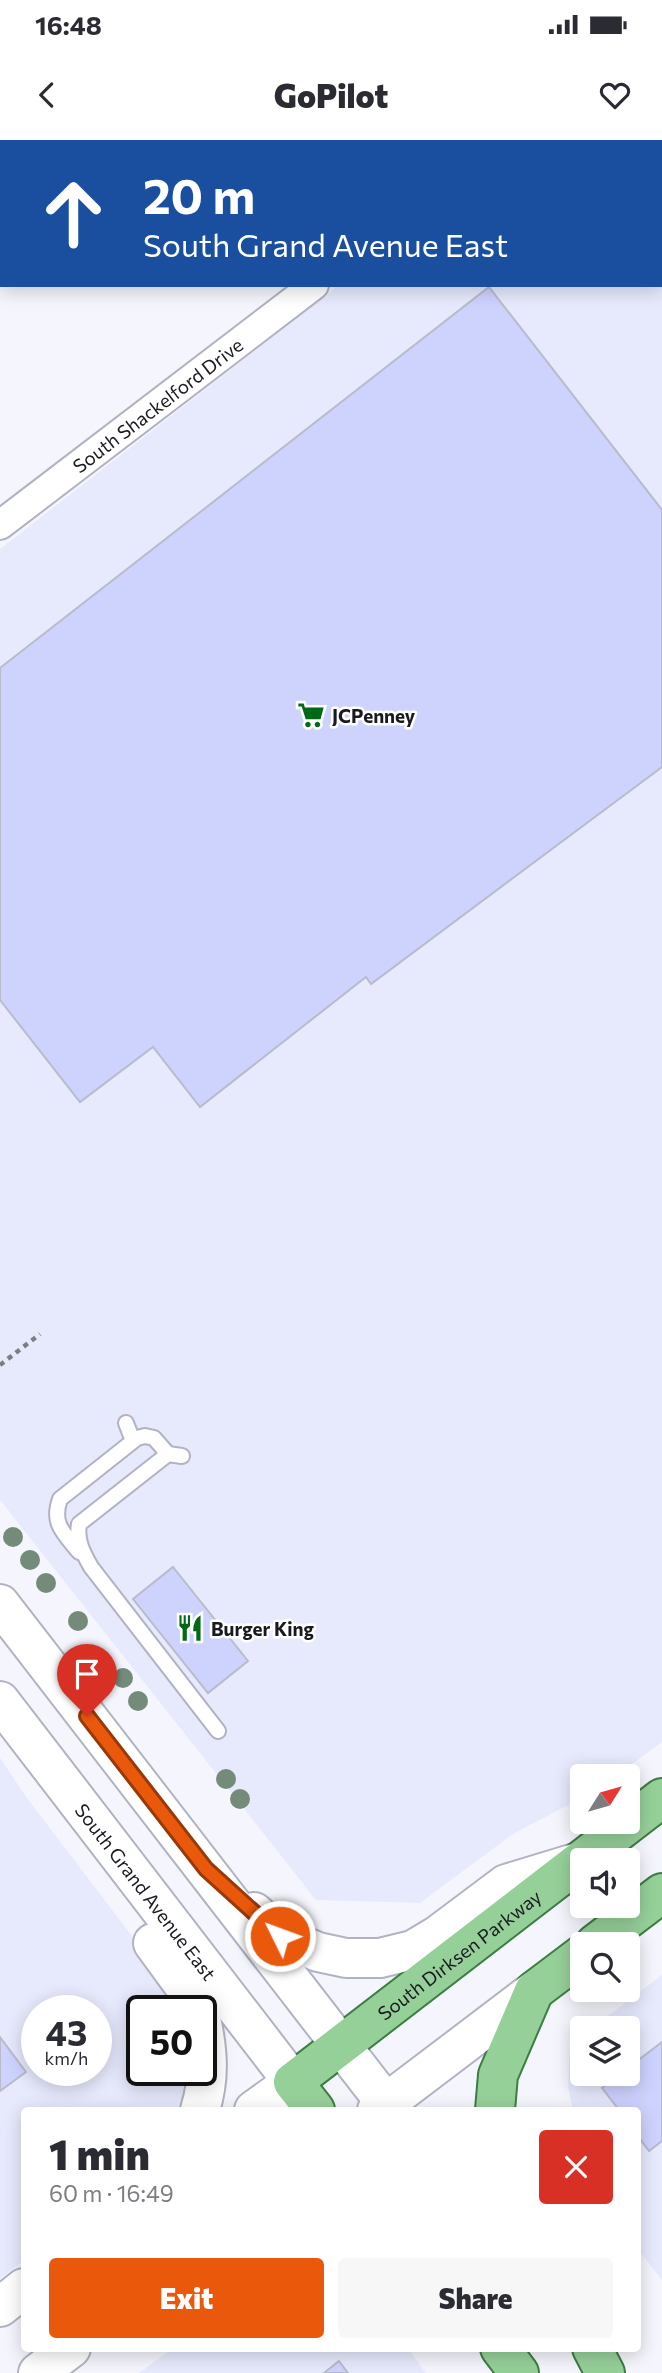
<!DOCTYPE html>
<meta charset="utf-8">
<style>
:root{--surface:#fff;--page:#f7f7f7;--text:#2b2b33;--muted:#7c7c81;--accent:#ea580c}
body{margin:0;font-family:Commissioner,sans-serif;background:var(--page);color:var(--text);height:100vh;display:flex;flex-direction:column;font-size:26px;white-space:nowrap}
*{box-sizing:border-box;margin:0}
p{font-size:23px;color:var(--muted)}
.icon{flex:none;width:38px;height:38px;fill:none;stroke:currentColor;stroke-width:2;stroke-linecap:round;stroke-linejoin:round}
.map{position:relative;flex:1;overflow:hidden}
.sheet{position:absolute;left:21px;top:1967px;width:620px;height:245px;display:flex;flex-direction:column;background:var(--surface);border-radius:7px;box-shadow:0 4px 18px #0003}
.sheet>*{flex:none}
.guide{position:absolute;left:0px;top:0px;width:663px;height:147px;box-shadow:0 4px 18px #0003;background:#1a4fa0;color:#fff;overflow:hidden}
.needle{width:46px;rotate:53deg}
.controls{position:absolute;left:570px;top:1624px;display:grid;gap:14px}
.controls a{display:grid;place-items:center;width:70px;height:70px;border-radius:7px;background:var(--surface);box-shadow:0 4px 18px #0003;font-size:35px}
.speed{position:absolute;left:21px;top:1855px;display:flex;gap:14px;font-size:35px;font-weight:700;text-align:center}
.speed>*{display:grid;place-content:center;width:91px;height:91px;border-radius:50%;background:var(--surface);box-shadow:0 4px 18px #0003;line-height:1}
.speed small{font-size:18px;font-weight:400}
.speed .limit{border:4px solid #111;border-radius:10px;background:#fff;color:#111}
.pin{position:absolute;display:grid;place-items:center;width:60px;height:60px;color:#fff;margin:-72px -30px;border-radius:50% 50% 50% 0;rotate:-45deg;box-shadow:0 0 7px #0007}
.pin .icon{rotate:45deg}
.me{position:absolute;width:77px;margin:-38px;rotate:312deg;stroke-linejoin:round;filter:drop-shadow(0 0 5px #0008)}
.turn{display:flex;align-items:center;gap:24px;height:147px;padding:0 28px;font-size:32px}
.turn .icon{width:91px;height:91px;stroke-width:2.5}
.turn b{display:block;font-size:49px;line-height:60px}
.round{display:grid;place-items:center;flex:none;width:74px;height:74px;border-radius:7px;background:var(--page)}
.summary{display:flex;align-items:center;justify-content:space-between;height:119px;padding:0 28px}
h1{font-size:42px;font-weight:800;line-height:52px}
.button{display:flex;gap:14px;margin-top:auto;padding:14px 28px}
.button a{flex:1;height:80px;border-radius:7px;background:var(--accent);color:#fff;font-size:28px;font-weight:800;line-height:80px;text-align:center}
.button a+a{background:var(--page);color:var(--text)}
.status{display:flex;justify-content:space-between;align-items:center;height:49px;padding:0 35px;background:var(--surface);direction:ltr}
.status svg{height:19px;fill:currentColor}
header{display:flex;justify-content:space-between;align-items:center;height:91px;padding:0 28px;background:var(--surface);font-size:32px;font-weight:800}
.map>svg:first-child{display:block}
</style>
<div class="status"><b>16:48</b><svg viewBox="0 0 49 12"><path d="M0 12V9h3v3zM5 12V6h3v6zM10 12V3h3v9zM15 12V0h3v12zM26 1h20v11H26zM47 4h2v5h-2z"/></svg></div>
<header><svg class="icon" aria-label="back" viewBox="0 0 24 24"><path d="M15 5l-7 7 7 7"/></svg>GoPilot<svg class="icon" aria-label="heart" viewBox="0 0 24 24"><path d="M12 20l-8-8c-3-5 5-10 8-4 3-6 11-1 8 4z"/></svg></header>
<div class="map">
<svg width="662" height="2233" viewBox="0 0 662 2233">
<rect width="100%" height="100%" fill="#f5f6fd"/>
<g fill="#e7eafd" fill-rule="evenodd">
<path d="M526,0h136v1602l-46,34h-33v21l-70,37 -93,69 -104,-3 -316,-400v-951l339,-264h323v-143h-138z"/>
<path d="M0,1618l27,40 127,167 25,46h-37v59h48l-9,40h-157v150l-24,19zM37,1871h59v59h-59z"/>
<path d="M662,1835v305l-25,-32v-138h-64l-5,-23 2,-42 13,-10v39h45v-46h-36z"/>
<path d="M173,2208l235,1 18,24h-287z"/>
</g>
<g fill="#ced3fe" stroke="#b9bbcb" stroke-width="2">
<path d="M489,147l173,223v257l-291,217 -5,-7 -166,130 -47,-60 -73,55 -80,-102v-332z"/>
<path d="M173,1427l75,94 -40,32 -75,-94z"/>
<path d="M0,1897l26,35 -26,19z"/>
<path d="M662,1902v99l-13,10 -12,-16v-25h-18l-17,-22 18,-14h8v-6z"/>
<path d="M339,2221l9,12h-24z"/>
</g>
<g fill="none" stroke-linecap="round" stroke-linejoin="round">
<defs>
<g id="lane">
<path d="M126,1283l7,18"/>
<path d="M182,1316l-14,-2 -89,70c-3,16 4,29 12,43l127,164"/>
<path d="M79,1412c-15,-19 -28,-28 -19,-53l77,-61 8,-2 9,2 14,16"/>
</g>
<g id="street">
<path d="M501,2l2,-2"/>
<path id="s1" d="M0,385l314,-240"/>
</g>
<g id="secondary">
<path d="M0,1464l391,506"/>
<path id="s2" d="M0,1561l293,381 -39,28"/>
<path d="M254,1772l26,24 38,16 28,6h34l33,-8 25,-15 68,-51 69,-21"/>
<path d="M153,1803l46,63 1,5"/>
<path d="M200,1970c10,-32 8,-58 1,-92"/>
<path d="M377,1970l157,-119"/>
<path d="M0,2167l24,-19"/>
<path d="M38,2233l33,-25"/>
</g>
<g id="primary">
<path d="M595,1804l67,-51"/>
<path id="s3" d="M315,1970l-22,-28 369,-284"/>
<path d="M495,1970l3,-35 36,-84 49,-37"/>
<path d="M500,2208l19,25"/>
<path d="M592,2208l13,25"/>
</g>
</defs>
<use href="#lane" stroke="#b1b3c3" stroke-width="18"/>
<use href="#street" stroke="#b1b3c3" stroke-width="32"/>
<use href="#secondary" stroke="#b1b3c3" stroke-width="42"/>
<use href="#primary" stroke="#3d7c42" stroke-width="42"/>
<path stroke="#7d7e84" stroke-width="4.5" stroke-dasharray="5 5" stroke-linecap="butt" d="M0,1225l40,-31"/>
<use href="#lane" stroke="#fff" stroke-width="14"/>
<use href="#street" stroke="#fff" stroke-width="28"/>
<use href="#secondary" stroke="#fff" stroke-width="38"/>
<use href="#primary" stroke="#96d099" stroke-width="38"/>
</g>
<g fill="#748b7a">
<circle cx="13" cy="1397" r="10"/>
<circle cx="30" cy="1420" r="10"/>
<circle cx="46" cy="1443" r="10"/>
<circle cx="78" cy="1481" r="10"/>
<circle cx="123" cy="1538" r="10"/>
<circle cx="138" cy="1561" r="10"/>
<circle cx="226" cy="1639" r="10"/>
<circle cx="240" cy="1659" r="10"/>
</g>
<g fill="none" stroke-linecap="round" stroke-linejoin="round">
<defs>
<path id="route" d="M87,1576l119,153 74,67"/>
</defs>
<use href="#route" stroke="#983908" stroke-width="18"/>
<use href="#route" stroke="#ea580c" stroke-width="12"/>
</g>
<defs>
<symbol id="supermarket-bare" viewBox="-9 -9 18 18"><path d="M-6-5.5h2.5l.6 2H6L4.5 2H-2.5L-4.4-4H-6ZM-1.5 3.2a1.3 1.3 0 1 0 .1 0ZM3 3.2a1.3 1.3 0 1 0 .1 0Z" fill="#006915" stroke="#fff" stroke-width="2.5" paint-order="stroke"/></symbol>
<symbol id="restaurant-bare" viewBox="-9 -9 18 18"><path d="M-5-6h1v4h1v-4h1v4h1v-4h1v5L-1.5 .5V6h-2V.5L-5-1ZM5-6V6H3V1.5H1.5Q1.5-4 5-6Z" fill="#006915" stroke="#fff" stroke-width="2.5" paint-order="stroke"/></symbol>
</defs>
<g fill-rule="evenodd">
<use href="#supermarket-bare" x="292" y="556" width="38" height="38"/>
<use href="#restaurant-bare" x="171" y="1469" width="38" height="38"/>
</g>
<g text-anchor="middle" dominant-baseline="central" stroke-width="5" stroke-linejoin="round" paint-order="stroke">
<g font-size="19" fill="#191a20" stroke="#fff">
<text stroke="none"><textPath href="#s1" startOffset="198">South Shackelford Drive</textPath></text>
<text stroke="none"><textPath href="#s2" startOffset="240">South Grand Avenue East</textPath></text>
<text stroke="none"><textPath href="#s3" startOffset="245">South Dirksen Parkway</textPath></text>
</g>
<g font-size="19" font-weight="bold" fill="#191a20" stroke="#fff" text-anchor="start">
<text x="332" y="575">JCPenney</text>
<text x="211" y="1488">Burger King</text>
</g>
</g>
</svg>
<div class="controls">
<a><svg class="needle" viewBox="-14 -14 28 28"><path d="M0-13l5 13h-10z" fill="#e53935"/><path d="M0 13l5-13h-10z" fill="#7c7c81"/></svg></a>
<a><svg class="icon" aria-label="sound" viewBox="0 0 24 24"><path d="M4 9h4l5-4v14l-5-4H4zM17 9q2 3 0 6"/></svg></a>
<a><svg class="icon" aria-label="search" viewBox="0 0 24 24"><circle cx="10" cy="10" r="6"/><path d="M15 15l6 6"/></svg></a>
<a><svg class="icon" aria-label="layers" viewBox="0 0 24 24"><path d="M12 4l9 5-9 5-9-5zM3 14l9 5 9-5"/></svg></a>
</div>
<div class="speed"><div>43<small>km/h</small></div><div class="limit">50</div></div>
<div class="pin" style="left:87px;top:1576px;background:#d93025"><svg class="icon" aria-label="arrive" viewBox="0 0 24 24"><path d="M6 21V4h12l-3 4 3 4H6"/></svg></div>
<svg class="me" style="left:280px;top:1796px" viewBox="-20 -20 40 40"><circle r="17" fill="#ea580c" stroke="#fff" stroke-width="3"/><path d="M0-11L8 9 0 5-8 9z" fill="#fff"/></svg>
<div class="guide">
<div class="turn"><svg class="icon" aria-label="ahead" viewBox="0 0 24 24"><path d="M12 20V5M6 11l6-6 6 6"/></svg><div><b>20 m</b>South Grand Avenue East</div></div>
</div>
<section class="sheet">
<div class="summary"><div><h1>1 min</h1><p>60 m · 16:49</p></div><a class="round" style="background:#d93025;color:#fff"><svg class="icon" aria-label="close" viewBox="0 0 24 24"><path d="M6 6l12 12M18 6L6 18"/></svg></a></div>
<div class="button"><a>Exit</a><a>Share</a></div>
</section>
</div>
